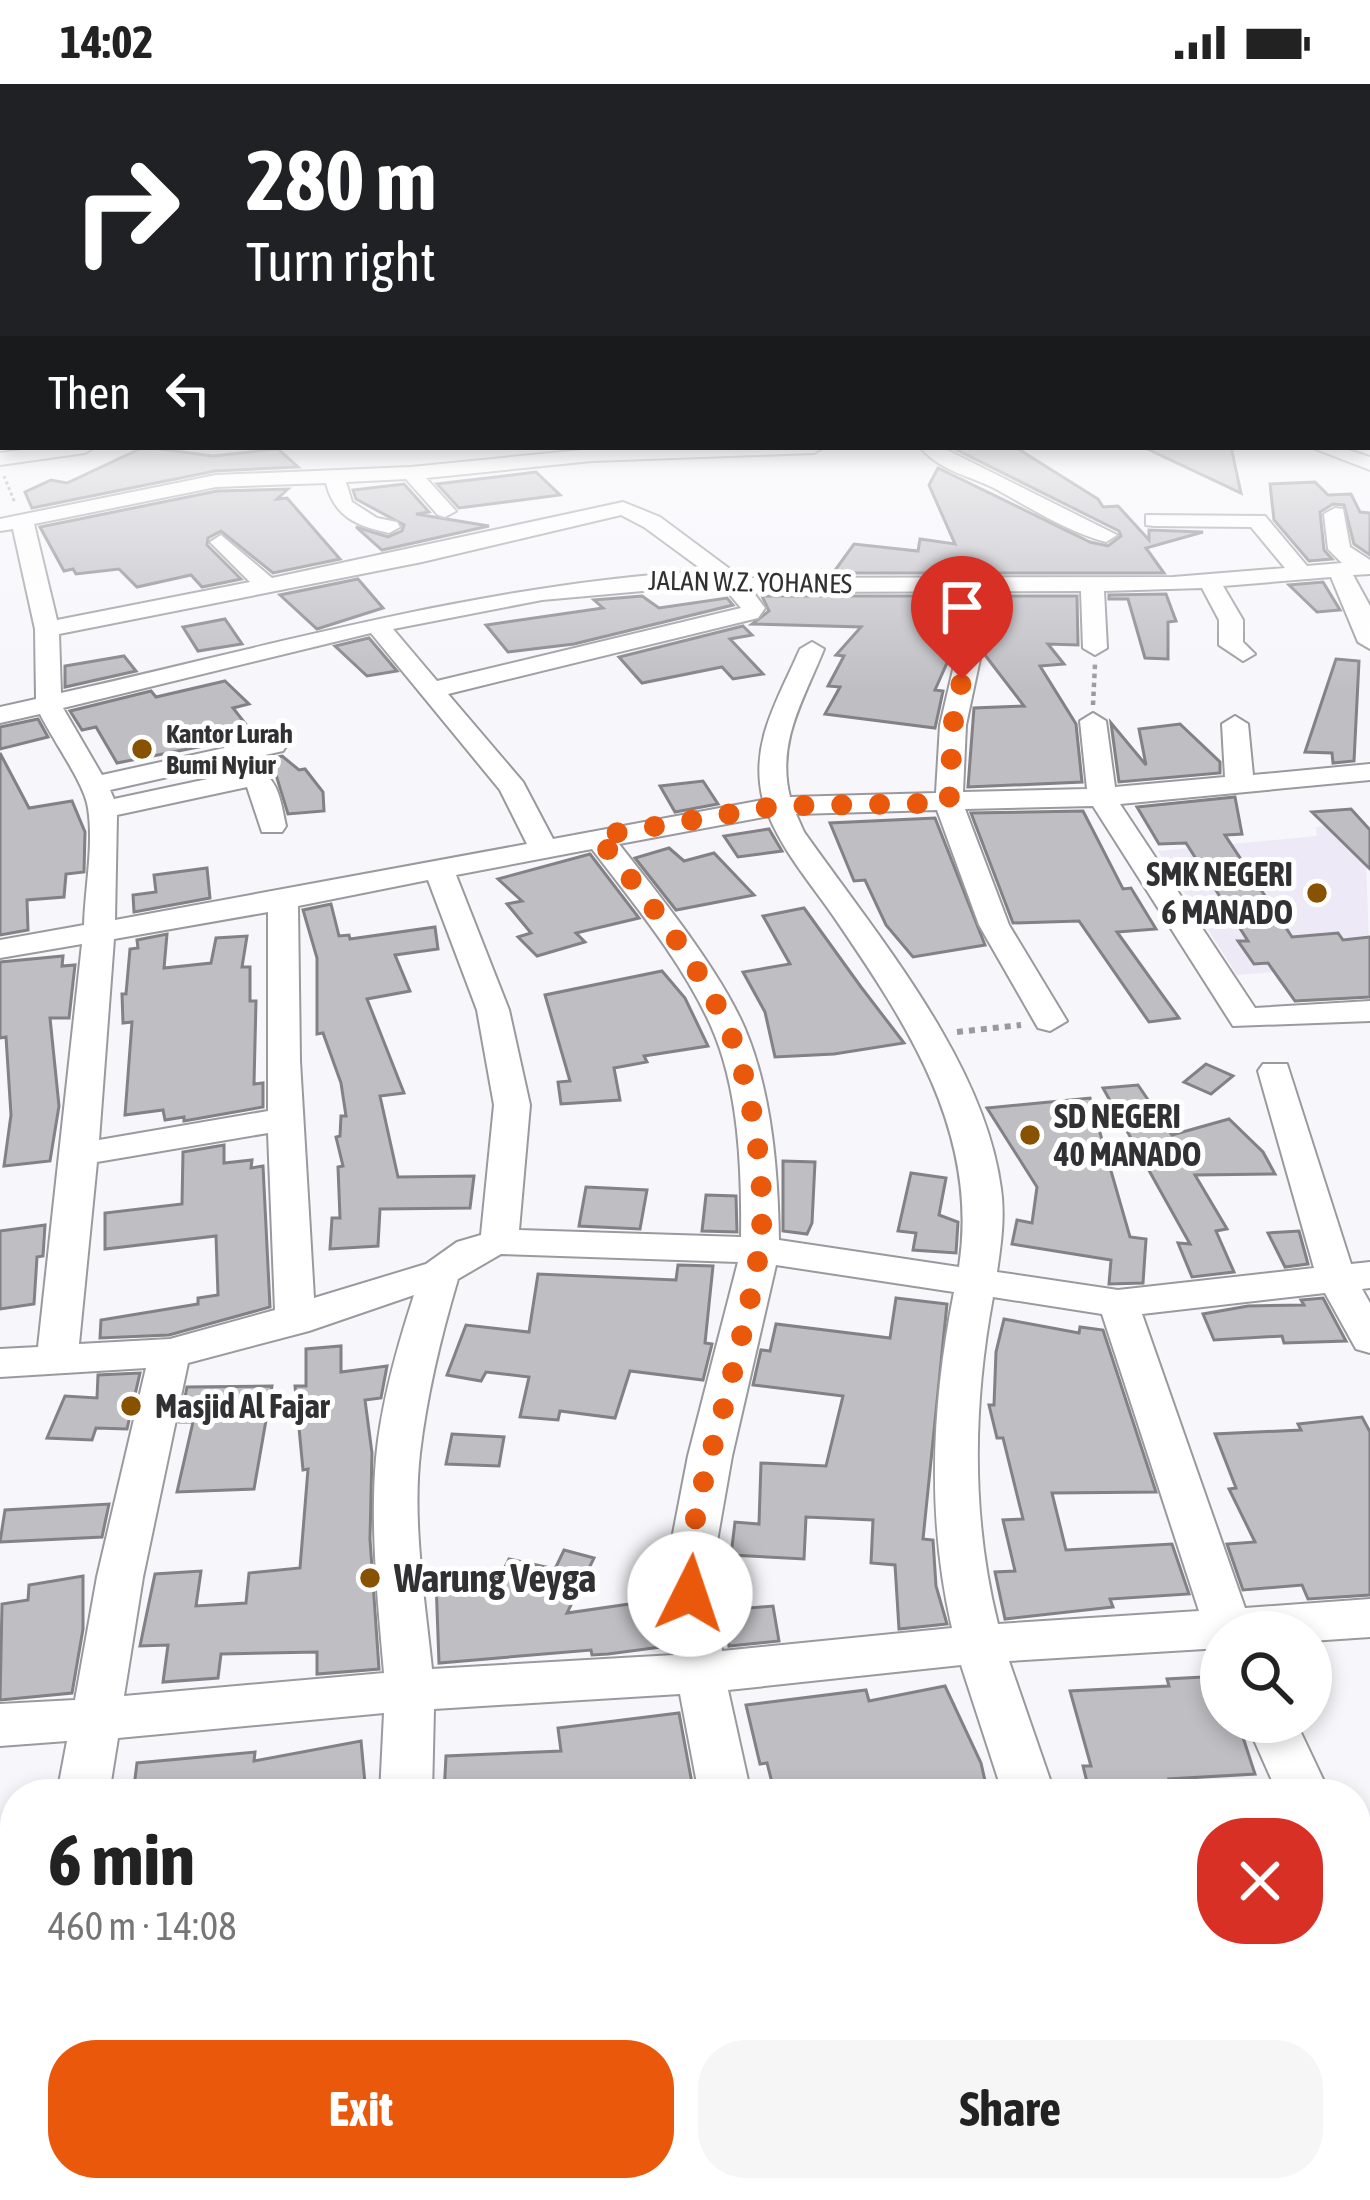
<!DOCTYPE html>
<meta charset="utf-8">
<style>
:root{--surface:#fff;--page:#f6f6f6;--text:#222;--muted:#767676;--accent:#ea580c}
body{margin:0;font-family:"Asap Condensed",sans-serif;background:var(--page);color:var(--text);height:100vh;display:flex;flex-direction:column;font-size:45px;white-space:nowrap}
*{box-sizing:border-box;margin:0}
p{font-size:39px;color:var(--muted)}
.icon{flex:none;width:66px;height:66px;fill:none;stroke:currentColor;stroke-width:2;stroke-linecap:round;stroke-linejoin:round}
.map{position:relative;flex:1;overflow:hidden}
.panel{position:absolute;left:0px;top:1695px;width:1371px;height:423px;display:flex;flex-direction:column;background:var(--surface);border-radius:48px 48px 0 0;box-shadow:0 6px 18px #0003}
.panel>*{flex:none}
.hud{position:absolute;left:0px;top:0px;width:1371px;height:366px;box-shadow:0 6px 18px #0003;background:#202124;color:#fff;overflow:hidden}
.controls{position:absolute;left:1200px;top:1527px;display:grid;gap:24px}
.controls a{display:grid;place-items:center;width:132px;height:132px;border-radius:50%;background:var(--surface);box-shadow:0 6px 18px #0003;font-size:60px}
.pin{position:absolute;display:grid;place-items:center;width:102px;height:102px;color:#fff;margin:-123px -51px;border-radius:50% 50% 50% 0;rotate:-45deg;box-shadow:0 0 12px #0007}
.pin .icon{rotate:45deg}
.me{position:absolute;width:132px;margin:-66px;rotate:4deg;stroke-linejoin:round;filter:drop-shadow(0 0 9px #0008)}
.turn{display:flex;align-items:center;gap:42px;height:252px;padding:0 48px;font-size:54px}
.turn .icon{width:156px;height:156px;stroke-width:2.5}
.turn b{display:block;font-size:84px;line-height:102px}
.then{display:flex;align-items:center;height:114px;padding:0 48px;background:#0003;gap:24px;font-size:45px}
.round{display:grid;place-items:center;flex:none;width:126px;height:126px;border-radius:48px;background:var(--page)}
.headline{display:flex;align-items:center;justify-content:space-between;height:204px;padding:0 48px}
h1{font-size:72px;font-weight:700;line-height:90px}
.action{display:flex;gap:24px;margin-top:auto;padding:24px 48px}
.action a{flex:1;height:138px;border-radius:48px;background:var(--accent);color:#fff;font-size:48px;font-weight:700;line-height:138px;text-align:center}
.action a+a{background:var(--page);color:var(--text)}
.status{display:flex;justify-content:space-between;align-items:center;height:84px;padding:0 60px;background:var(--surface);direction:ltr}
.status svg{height:33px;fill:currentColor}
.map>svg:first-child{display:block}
</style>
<div class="status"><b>14:02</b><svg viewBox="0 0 49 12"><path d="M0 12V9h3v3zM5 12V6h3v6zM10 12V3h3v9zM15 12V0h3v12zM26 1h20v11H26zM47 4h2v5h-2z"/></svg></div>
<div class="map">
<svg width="1370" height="2116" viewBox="0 0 1370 2116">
<rect width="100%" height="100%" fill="#f7f6fb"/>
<path fill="#ede9f6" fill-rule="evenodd" d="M1370,737l-42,8 9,10 33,-3 -4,29 4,100 -133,10 -79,-124 159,-15 -1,-9zM1337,849l17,23 -100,8 -15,-22z"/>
<g fill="#bfbec3" stroke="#828186" stroke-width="3">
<path d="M144,363l69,9 65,-7 20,18 -83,4 -183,37 -7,-16 26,-12 16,3z"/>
<path d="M951,363h64l83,52 5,8 15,-1 31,34v-10l54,2 -57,16 18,25h-331l21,-29 64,7 2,-12 35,5 -26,-59 9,-17 152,74 18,4 13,-10 -2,-5z"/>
<path d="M1143,363h88l10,46z"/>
<path d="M536,388l24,23 -101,13 -22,-24z"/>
<path d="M1315,398l13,13 23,-1 9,18 10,1v42l-16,-11 -10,-39 -11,-1 -13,8 4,38 8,9 -23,2 -35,-41 -4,-36z"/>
<path d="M404,400l25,28 -13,2 73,12 -107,24 -26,-23 32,10 14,-6 2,-6 -48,-26 -3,-9z"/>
<path d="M288,405l-11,10 10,-1 53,61 -67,14 -52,-42 -13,7 -1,7 34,34 -39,8 -11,-12 -54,12 -18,-18 -43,5 -3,-5 -9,2 -24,-44 177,-36z"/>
<path d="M358,495l25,29 -66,21 -37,-34z"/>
<path d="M1323,498l17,28 -23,2 -28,-27z"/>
<path d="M1166,510l10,27 -8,1v37l-23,-1 -17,-59h-19v-4z"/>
<path d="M642,512l17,12 68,-10 6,7 -159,39 -66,8 -22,-27 117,-17 -9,-8z"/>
<path d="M762,512h315l1,49 -30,-1 16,20 -24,2 36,58 6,58 -114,5 6,-79 50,-2 -39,-51 3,-17 -14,-9 -11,-2 -28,63 8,1 -8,37 -110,-14 15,-27 -12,-1 16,-30 -8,-1 25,-28 -109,-3 17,-13z"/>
<path d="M225,535l17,25 -44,7 -15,-24z"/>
<path d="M743,542l9,9 -22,4 33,35 -30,5 -11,-12 -80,16 -23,-26z"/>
<path d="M369,554l28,33 -30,5 -32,-30z"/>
<path d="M124,572l12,15 -71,16v-21z"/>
<path d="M1336,575l23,2 -5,100 -21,2 -1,-10 -27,-1z"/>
<path d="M225,597l24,23 -16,4 22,28 -138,27 -21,-36 -14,3 -12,-19 81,-20 5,6z"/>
<path d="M38,635l10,18 -48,12v-22z"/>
<path d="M1111,639l35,42 -7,-36 41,-5 40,38v11l-101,9z"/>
<path d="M0,669l29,55 43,-7 13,31 -1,40 -18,2 -2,23 -37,3 1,30 -28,5z"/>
<path d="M282,672l17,14 6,-1 18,23 1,19 -36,3 -15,-49 -50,4z"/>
<path d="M703,697l15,23 -43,8 -15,-26z"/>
<path d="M1235,713l7,37 -17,1 67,102 46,-4 5,7 27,-3v60l-75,4 -27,-38 -14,1 -16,-23h10l-62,-98 -27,1 -22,-37z"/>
<path d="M1351,725l19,21v39l-58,-57z"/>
<path d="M1083,727l40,78 8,-1 25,41 -39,3 62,86 -30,4 -70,-101 -66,2 -42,-110z"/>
<path d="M935,734l50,127 -72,12 -27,-32 -21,-45 -11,1 -24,-58z"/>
<path d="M769,745l13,22 -44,6 -14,-21z"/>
<path d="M669,764l15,13 30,-8 40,42 -78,15 -41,-52z"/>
<path d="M590,770l49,64 -63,15 9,9 -48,14 -19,-19 13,-4 -24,-29 15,-3 -24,-22z"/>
<path d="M207,784l3,30 -76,14 -1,-17 23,-3 -2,-17z"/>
<path d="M331,820l8,32 10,-1 1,4 85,-12 3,22 -43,6 15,36 -43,8 37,94 -24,3 18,81 76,-1 -4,32 -90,1 -2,37 -48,3 2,-31h8l-2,-51 5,-1 -7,-29 4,-1 1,-20h5l-5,-33 -18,-50 -6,1v-76l-14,-48z"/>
<path d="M804,824l57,79 43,56 -70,11 -59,3 -10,-45 -22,-40 47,-8 -27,-48z"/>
<path d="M167,850l-3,34 47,-5 5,-25 31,-2 -5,31h8v34h6l-2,83 9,-1v24l-79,14v-4l-19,3 -2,-10 -38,5 7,-93 -9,1 -1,-29h4l4,-45 8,-1 -1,-8z"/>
<path d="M63,872l-1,10 13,-1 -6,53h-19l9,88 -9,55 -46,5 7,-51 -5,-78 -6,1v-76z"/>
<path d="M662,887l23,27 23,48 -64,10 3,6 -33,6 6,32 -59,4 -3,-22 12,-1 -25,-86z"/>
<path d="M1206,980l27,12 -22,18 -27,-12z"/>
<path d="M1138,1001l34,50 57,-16 34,33 12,22 -80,1 32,54 -11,2 18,41 -42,5 -14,-34 12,1 -87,-156z"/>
<path d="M1090,1014l40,139 16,2 -3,44 -34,1 2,-24 -99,-16 5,-24 15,3 5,-36 -50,-79z"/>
<path d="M224,1061v18l28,-3 -1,8 12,-2 7,141 -101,28 -69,3 1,-18 97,-16v-6l20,-3 -2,-59 -111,13v-36l77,-9 1,-52z"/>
<path d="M783,1077l32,1 -3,61 -5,11 -24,-3z"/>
<path d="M911,1089l35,5 -7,37 19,7 -2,31 -43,-3 3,-17 -18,-2z"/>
<path d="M586,1103l61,3 -7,39 -61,-3z"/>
<path d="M706,1111l30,1 1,36 -35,-1z"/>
<path d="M45,1141l-2,31 -6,1 -3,47 -34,5v-78z"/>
<path d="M1299,1147l9,33 -23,3 -17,-34z"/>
<path d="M678,1181l35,1 -8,77 7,1 -9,36 -73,-9 -15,47 -55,-7 -2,9 -38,-3 9,-40 -43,-5 -5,9 -34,-6 19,-50 63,7 9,-58 138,6z"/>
<path d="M896,1214l51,6 -24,235 10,1 3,46 11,38 -48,5 -4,-64 -24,-2 2,-43 -67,-3 -2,42 -73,-4 4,-33 24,2 2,-61 65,3 17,-70 -90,-11 8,-35 9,1 6,-27 114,14z"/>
<path d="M1323,1214l23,43 -62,2 -2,-7 -68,4 -11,-26 45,-8 56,-1 -3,-5z"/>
<path d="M1004,1235l75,14 1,-6 23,3 53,162 -104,1 14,57 106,-6 17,50 -79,5 3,8 -108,12 -10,-47 20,-1 -12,-51 20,-1 -20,-81h-6l-8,-33h5l2,-53z"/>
<path d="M341,1262v26l46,-6 -6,32 -16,2 7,53 -2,86 9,130 -62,5v-22l-96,2 -3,24 -55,4 5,-37 -28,1 15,-72 46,-3 -5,35 50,-3 3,-30 51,-5 8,-99 -5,1 -8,-84h11v-37z"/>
<path d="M140,1289l-13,56 -31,-1 -4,12 -45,-2 18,-42 32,2 1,-23z"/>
<path d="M272,1302l-18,103 -77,3 16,-70h-13l7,-35z"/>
<path d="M1362,1333l8,15v163l-62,4 -6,-14 -59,5 -16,-46 28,-2 -26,-53 7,-1 -21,-54 86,-4 -3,-6z"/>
<path d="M452,1350l52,3 -5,29 -53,-2z"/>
<path d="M109,1420l-7,33 -102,5 5,-32z"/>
<path d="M564,1466l30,8 -27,55 97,-14 5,47 -61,8 -16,1 -1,-5 -152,13 -3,-82 64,-4 9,-18 46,10z"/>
<path d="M83,1492v53l-11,64 -72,7 2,-96 26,-4 1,-15z"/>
<path d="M773,1522l6,35 -50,5 -5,-36z"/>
<path d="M1221,1592v46h17l17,52 -86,5 5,15h-84l-7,-28h8l-21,-75 99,-5 -2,-7z"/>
<path d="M945,1602l36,77 7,31h-213l-8,-31 -7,1 -14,-59 120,-15 3,11z"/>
<path d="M679,1629l15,81h-250l2,-38 115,-5 -3,-23z"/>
<path d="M361,1657l5,53h-233l4,-31 118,-11 -1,9z"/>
</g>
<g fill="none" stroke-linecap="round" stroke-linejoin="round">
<defs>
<g id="minor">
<rect x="0" y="311" width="3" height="6"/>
<path d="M43,363h52l-10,6 -85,12v-12z"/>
<path d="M824,363l-10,6 -222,8 -166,17 30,33 -11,6 -7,-2 -32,-36 -60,3 6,20 25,16 20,4 3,5 -11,6c-33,-7 -55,-17 -63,-50l-110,4 -182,37 23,96 193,-38 -40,-40 11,-7 51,43 351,-76 37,15 82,61 431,-1 112,-9 -34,-41 -97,-1 -8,-1v-10l119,1 42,50 35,-3 -14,-14 -4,-35 11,-6 8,1 7,38 20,13v14l-17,1 17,31v43l-12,-7 -27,-65 -108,9 20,34v22l12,12 -12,7 -24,-16v-25l-17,-32 -98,3 3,57 -12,7 -12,-7 -2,-57 -328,1 12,16 -7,10 -310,76 75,88 30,57 210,-39c-14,-57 15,-100 37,-151l12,-7 12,7c-20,50 -48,93 -34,148l146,-4 4,-68 20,-85 12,-7 12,7 -18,85 -3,67 124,-3 -7,-68 13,-8 13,8 9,66 110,-10 -3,-53 13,-8 13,8 5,51 117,-11v16l-250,24 135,204 115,-7v20l-137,5 -140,-220 -128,3 44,116 58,96 -17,10 -12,-3 -59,-103 -42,-115 -141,4 8,18c72,102 181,230 197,357 4,27 0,56 -4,83l121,18 196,-22 -56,-197 5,-7h24l64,200 19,-2v26l-8,1 8,14v50l-14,-4 -31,-56 -183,21 103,294 125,-9v38l-59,4v-9h-90v16l-212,13 46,133h-52l-42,-129 -233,25 23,104h-52l-19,-100 -246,15 -2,85h-52l4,-81 -266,25 -9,56h-52l10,-53 -67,5v-42l75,-4 22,-123 49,-209 -146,9v-28l38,-2 44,-403 -82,14v-18l84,-15c1,-37 10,-80 4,-117 -3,-24 -36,-69 -48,-94l-40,9v-16l36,-8 -1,-70 -22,-100 -13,2v-12l216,-44 195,-8 181,-18zM621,431l23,12 60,44c-220,13 -429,74 -643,122l-2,-59 363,-72zM721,500l20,24 -304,73 -44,-52 149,-29zM371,549l129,157 27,54 -412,76 2,-105 130,-28 15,45h20l4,-6c-5,-22 -7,-51 -32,-57l-140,30 -4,-9 173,-39 4,-6 -13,-8 -172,38 -39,-67zM769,732c15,37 43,69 65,101 73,107 146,216 125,350l-180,-27c-1,-68 -7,-147 -34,-211 -25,-59 -86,-134 -126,-185zM592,765c42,55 91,114 119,177 28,62 31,144 30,211l-222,-7 11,-125 -21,-95 -53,-135zM428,796l49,130 17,95 -13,130 -24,7 -31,22 -112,34 -14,-237 -2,-155zM268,828v199l-169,29 15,-201zM268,1049l7,177 -105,29 -91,5 18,-182zM501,1170l237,8 -50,194 -22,114 8,85 -242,14c-7,-69 -20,-146 -12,-216 7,-59 21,-117 38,-174zM776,1181l178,27c-22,111 -28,224 -2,336l-230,23 -10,-81 20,-114zM414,1211c-17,52 -33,108 -38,163 -6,71 2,145 8,215l-260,23 19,-119 45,-214 121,-32zM993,1213l109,17 97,297 -201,13c-27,-107 -25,-219 -5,-327z"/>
<path d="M920,363h21l176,88 -11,7c-41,-11 -75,-34 -112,-54 -26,-13 -54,-17 -74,-41z"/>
<path d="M1310,363h29l31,10v13z"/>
<path d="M1246,1638h50l34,72h-52z"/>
<path d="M1356,1798l14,5v75l-14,-5z"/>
<path d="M15,2074v29h32l-2,13h-45v-36z"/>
<rect x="364" y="2103" width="60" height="13"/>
<path d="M735,2103h60l1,13h-60z"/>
<path d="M1123,2103h60l4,13h-60z"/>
</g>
</defs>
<use href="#minor" stroke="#9a999e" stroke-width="4"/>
<path stroke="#9a9a9d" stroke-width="3" stroke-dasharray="3 3" stroke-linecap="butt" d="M4,392l11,27"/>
<path stroke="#9a9a9d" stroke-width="4.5" stroke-dasharray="4.5 4.5" stroke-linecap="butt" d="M1093,621l2,-41"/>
<path stroke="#9a9a9d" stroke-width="6" stroke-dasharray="6 6" stroke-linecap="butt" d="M957,948l64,-7"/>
<use href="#minor" fill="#fff" fill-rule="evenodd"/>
</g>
<linearGradient id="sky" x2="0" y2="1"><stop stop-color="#99b0ee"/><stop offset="0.51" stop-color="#fbfbfd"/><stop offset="1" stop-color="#fbfbfd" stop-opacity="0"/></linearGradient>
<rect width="1370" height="607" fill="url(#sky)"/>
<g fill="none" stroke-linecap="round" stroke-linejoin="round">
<path stroke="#ea580c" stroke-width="21" stroke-dasharray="0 37.8" d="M690,1510c-4,-70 22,-140 39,-207 11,-44 23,-91 30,-135 10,-58 -7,-172 -32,-226 -32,-69 -83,-130 -130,-190l180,-30 172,-3 4,-79 9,-45"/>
</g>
<g fill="#885300" stroke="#fff" stroke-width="4.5">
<circle cx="142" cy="665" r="12"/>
<circle cx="1317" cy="809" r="12"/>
<circle cx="1030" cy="1051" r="12"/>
<circle cx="131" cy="1322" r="12"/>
<circle cx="370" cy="1494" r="12"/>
</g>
<g text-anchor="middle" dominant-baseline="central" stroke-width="10" stroke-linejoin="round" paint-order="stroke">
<g font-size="27" fill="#313133" stroke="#fff">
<text transform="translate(750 498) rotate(1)">JALAN W.Z. YOHANES</text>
</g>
<g font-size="27" font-weight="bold" fill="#313133" stroke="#fff" text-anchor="start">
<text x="166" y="649">Kantor Lurah<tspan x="166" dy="31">Bumi Nyiur</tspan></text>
</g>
<g font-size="33" font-weight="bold" fill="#313133" stroke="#fff" text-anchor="start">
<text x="1293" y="790" text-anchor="end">SMK NEGERI<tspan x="1293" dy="38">6 MANADO</tspan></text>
<text x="1054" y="1032">SD NEGERI<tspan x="1054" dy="38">40 MANADO</tspan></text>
<text x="155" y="1322">Masjid Al Fajar</text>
</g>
<g font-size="39" font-weight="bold" fill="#313133" stroke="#fff" text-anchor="start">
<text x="394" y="1494">Warung Veyga</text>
</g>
</g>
</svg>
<div class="controls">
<a><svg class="icon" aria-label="search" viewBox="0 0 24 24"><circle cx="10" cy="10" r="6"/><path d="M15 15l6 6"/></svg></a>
</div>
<div class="pin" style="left:962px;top:595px;background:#d93025"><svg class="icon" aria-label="arrive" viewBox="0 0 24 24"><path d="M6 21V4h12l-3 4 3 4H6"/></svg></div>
<svg class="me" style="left:690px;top:1510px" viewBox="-20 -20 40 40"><circle r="19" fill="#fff"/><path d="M0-13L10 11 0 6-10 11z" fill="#ea580c"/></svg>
<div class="hud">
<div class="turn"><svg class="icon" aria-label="right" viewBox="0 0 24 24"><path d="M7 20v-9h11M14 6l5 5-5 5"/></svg><div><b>280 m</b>Turn right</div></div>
<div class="then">Then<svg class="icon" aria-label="left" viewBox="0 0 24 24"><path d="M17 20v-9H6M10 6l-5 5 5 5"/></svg></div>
</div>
<section class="panel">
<div class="headline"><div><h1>6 min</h1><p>460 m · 14:08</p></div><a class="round" style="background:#d93025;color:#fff"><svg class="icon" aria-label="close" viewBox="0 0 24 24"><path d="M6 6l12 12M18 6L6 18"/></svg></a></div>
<div class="action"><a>Exit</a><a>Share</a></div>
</section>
</div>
